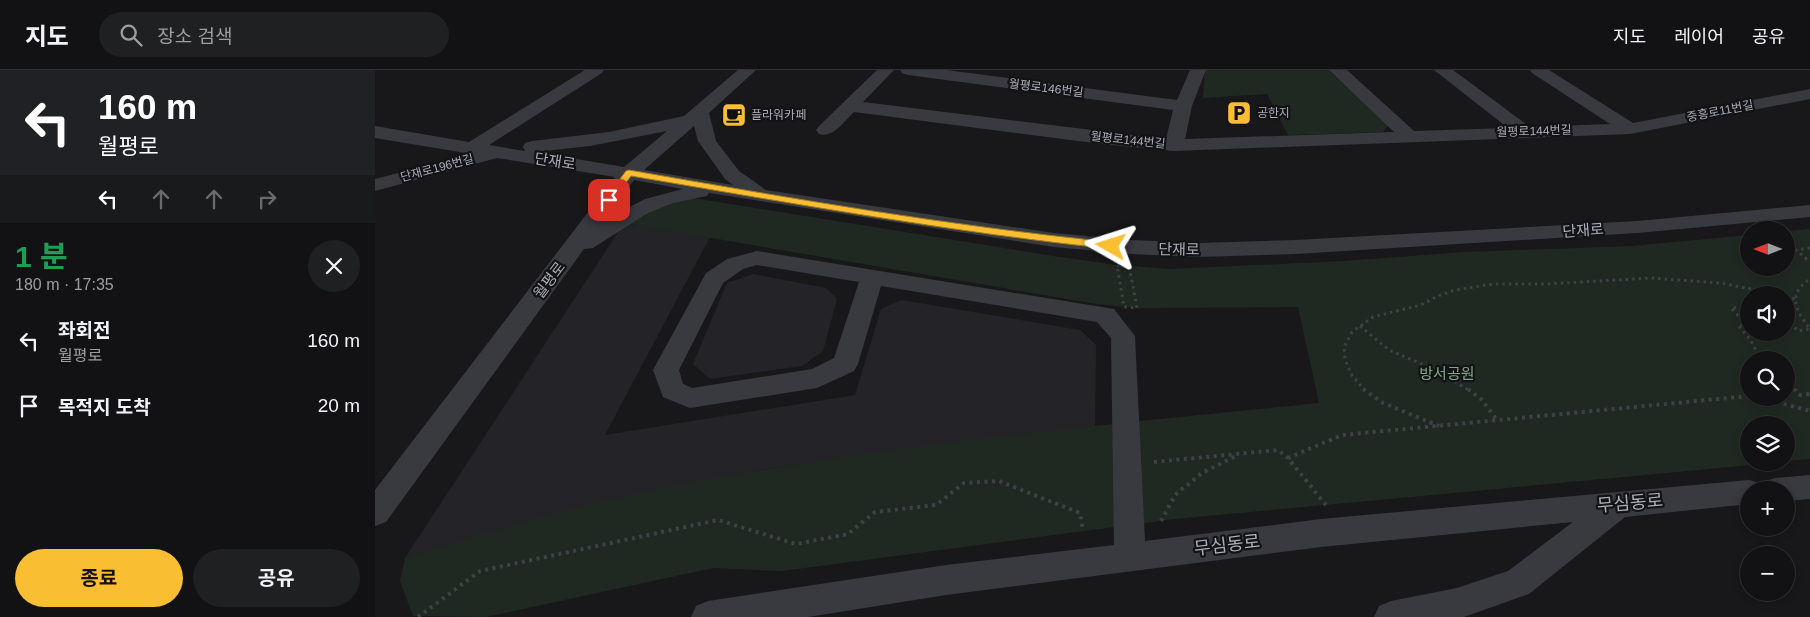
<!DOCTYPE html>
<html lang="ko">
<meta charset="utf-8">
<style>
:root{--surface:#121214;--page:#1f2022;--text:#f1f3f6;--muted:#9c9ea0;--line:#313234;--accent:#f9be32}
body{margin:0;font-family:Helvetica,"Noto Sans KR",sans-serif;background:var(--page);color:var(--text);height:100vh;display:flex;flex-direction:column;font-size:19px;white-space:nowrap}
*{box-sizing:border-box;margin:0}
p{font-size:16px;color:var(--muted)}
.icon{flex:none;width:28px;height:28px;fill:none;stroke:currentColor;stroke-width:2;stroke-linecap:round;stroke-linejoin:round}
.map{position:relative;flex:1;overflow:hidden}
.drawer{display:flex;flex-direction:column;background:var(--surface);width:375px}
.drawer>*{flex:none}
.banner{background:#202124;color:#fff;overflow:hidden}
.needle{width:32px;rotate:270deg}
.buttons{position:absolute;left:1365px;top:151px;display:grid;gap:10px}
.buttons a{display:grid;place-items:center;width:55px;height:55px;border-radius:50%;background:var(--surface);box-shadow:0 2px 8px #0003,0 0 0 1px var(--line);font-size:25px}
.pin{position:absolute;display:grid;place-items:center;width:42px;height:42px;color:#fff;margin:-21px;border-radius:10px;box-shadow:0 2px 8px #0006}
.me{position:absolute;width:55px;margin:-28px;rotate:276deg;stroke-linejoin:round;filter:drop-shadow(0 0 4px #0008)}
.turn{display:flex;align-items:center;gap:18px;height:105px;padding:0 15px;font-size:22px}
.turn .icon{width:65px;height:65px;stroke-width:2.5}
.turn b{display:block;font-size:35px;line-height:42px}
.lanes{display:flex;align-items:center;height:48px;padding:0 15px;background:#0003;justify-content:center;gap:25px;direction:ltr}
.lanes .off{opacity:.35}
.round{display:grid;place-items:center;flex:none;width:52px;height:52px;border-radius:26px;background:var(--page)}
.headline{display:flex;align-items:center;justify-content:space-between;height:85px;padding:0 15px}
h1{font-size:30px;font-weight:700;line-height:38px;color:#1e9e55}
.cta{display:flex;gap:10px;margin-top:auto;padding:10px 15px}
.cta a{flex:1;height:58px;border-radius:30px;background:var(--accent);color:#111;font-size:20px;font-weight:700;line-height:58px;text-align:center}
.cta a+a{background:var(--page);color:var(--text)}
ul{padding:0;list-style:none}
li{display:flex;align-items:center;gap:15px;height:65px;padding:0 15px}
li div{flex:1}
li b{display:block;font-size:19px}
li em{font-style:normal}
header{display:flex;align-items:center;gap:30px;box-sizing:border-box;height:70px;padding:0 25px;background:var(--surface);border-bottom:1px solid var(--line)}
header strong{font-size:24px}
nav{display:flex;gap:28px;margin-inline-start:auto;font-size:18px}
.search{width:350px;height:45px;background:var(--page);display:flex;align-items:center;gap:12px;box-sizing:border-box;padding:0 18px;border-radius:28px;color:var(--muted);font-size:19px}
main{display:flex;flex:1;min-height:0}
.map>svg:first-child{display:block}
</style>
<header>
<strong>지도</strong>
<div class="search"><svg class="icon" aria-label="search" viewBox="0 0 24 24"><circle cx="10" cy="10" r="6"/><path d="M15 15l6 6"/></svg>장소 검색</div>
<nav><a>지도</a><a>레이어</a><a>공유</a></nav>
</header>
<main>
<section class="drawer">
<div class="banner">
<div class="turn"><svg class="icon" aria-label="left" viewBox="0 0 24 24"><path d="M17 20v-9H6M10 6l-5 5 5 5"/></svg><div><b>160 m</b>월평로</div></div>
<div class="lanes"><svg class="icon" aria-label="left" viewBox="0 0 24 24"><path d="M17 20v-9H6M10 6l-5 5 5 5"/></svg><svg class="icon off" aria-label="ahead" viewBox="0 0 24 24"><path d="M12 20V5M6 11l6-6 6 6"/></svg><svg class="icon off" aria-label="ahead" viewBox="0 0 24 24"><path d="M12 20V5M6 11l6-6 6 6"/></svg><svg class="icon off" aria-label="right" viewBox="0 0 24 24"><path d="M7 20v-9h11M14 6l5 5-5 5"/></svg></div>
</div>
<div class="headline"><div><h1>1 분</h1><p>180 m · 17:35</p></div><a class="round"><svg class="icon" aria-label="close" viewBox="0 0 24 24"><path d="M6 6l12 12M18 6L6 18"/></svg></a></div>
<ul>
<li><svg class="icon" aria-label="left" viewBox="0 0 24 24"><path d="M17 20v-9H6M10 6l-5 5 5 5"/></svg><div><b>좌회전</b><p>월평로</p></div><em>160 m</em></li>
<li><svg class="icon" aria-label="arrive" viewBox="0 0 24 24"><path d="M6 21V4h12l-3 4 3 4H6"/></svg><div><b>목적지 도착</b></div><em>20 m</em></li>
</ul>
<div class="cta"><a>종료</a><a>공유</a></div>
</section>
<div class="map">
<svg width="1435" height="547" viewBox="0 0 1435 547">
<rect width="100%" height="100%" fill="#18181a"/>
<g fill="#242428">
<path d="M249,153l86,14 -105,198 250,-40 26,-86 20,-9 179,30 16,15 -1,81 -211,26 -130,19 -349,87z"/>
<path d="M378,204l73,14 11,11 -14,52 -21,15 -92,13 -17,-15 34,-81z"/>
</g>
<g fill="#202921" fill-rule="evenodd">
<path d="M830,0h123l61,55 -6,7 -95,3 -21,-41 -64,4z"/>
<path d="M312,127l366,59 64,9 53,4 174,-8 121,-9 167,-6 117,-11v33h37v-37l24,-2v230l-24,2v-36h-37v37l24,1 -598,56 -393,52 -69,-3 -227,49 -73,-1 -13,-35 5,-23c72,-22 145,-46 220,-62 229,-49 462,-69 694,-93l-21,-96 -161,1 -40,-4 -473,-81zM1374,225h37v37h-37zM1374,290h37v38h-37z"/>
</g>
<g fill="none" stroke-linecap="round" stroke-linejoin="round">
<g stroke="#3f4147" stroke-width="3" stroke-dasharray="2.5 4" stroke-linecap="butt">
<path d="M1435,178l-14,2 14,12"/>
<path d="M742,195l12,1 8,42 -13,-1z"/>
<path d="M1411,226l9,3"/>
<path d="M1374,237l-18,1 16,17h-9l12,14 11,21"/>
<path d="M1411,248l12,13 12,-2c-14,-19 -24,-34 0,-50"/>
<path d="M985,256l29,24 47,20 34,21"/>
<path d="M1411,311l9,10"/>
<path d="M990,321l-14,-17 -6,-15 -1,-12 8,-15 21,-15 48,-12 17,-9 17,-6 38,-6h53l105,-6 69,5 62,12"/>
</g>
<g stroke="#3f4147" stroke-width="4" stroke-dasharray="3 4.5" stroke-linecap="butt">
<path d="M988,319l20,14 56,23"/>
<path d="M1093,319l14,11 15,20"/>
<path d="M1419,319l5,6 11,-1"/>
<path d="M1387,328l48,13"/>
<path d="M779,392l124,-12 10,8"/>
<path d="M951,435l-38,-47 54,-23 407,-39"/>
<path d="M786,451l14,-26 27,-22 36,-18"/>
<path d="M43,547l62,-46 238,-51 78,24 52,-10 27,-22 61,-7 28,-22 35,-2 81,32 3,18"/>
</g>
<g fill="#393a40" fill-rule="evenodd">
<path d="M210,0h19l-2,3 -113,72 36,6 -2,-4 2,-4 7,-2 77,-9 75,-16 54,-46h18l-47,43 7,28 23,30 27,19 288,43 77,7 67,3 98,-3 341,-19 173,-16v12l-173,16 -341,21 -98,3 -67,-3 -77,-7 -345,-54 -2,3 -34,7 -27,11 -53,34 -9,1 -198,273 -11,4v-36l240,-313 -118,-19 -122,33v-12l97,-25 -97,-16v-12l94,16zM319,56l4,15 27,38 8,6 -89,-15zM292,61l-43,36 -89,-15 55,-6zM259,110l49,9 -38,10 -40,21z"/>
<path d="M502,0h17l-31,32 303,37 7,-29 -265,-35 -6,-2 -2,-3h46l231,30 13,-30h16l-14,36 -7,33 209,-7 -65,-62h18l67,61 94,-3 -74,-58h19l77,57 80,-3 -78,-51 -2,-3h19l84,53 177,-34v10l-180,35 -456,17 -72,-7 -248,-32c-11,10 -20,26 -35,22l-3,-4 3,-4z"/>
<path d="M382,181l357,58 21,27 10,205 176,-22 428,-39 10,3 3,4 3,-6 10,-3 35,-3v24l-24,2v-11h-37v14l-124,13 -96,77 -65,23h-90l5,-11 12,-5 66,-13 51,-17 65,-49 -252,25 -375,48 -138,22h-117l5,-11 12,-5 238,-36 168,-20 -3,-207 -14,-16 -216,-36 -23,78 -4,7 -37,17 -127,20 -27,-11 -10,-27 53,-97 21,-14zM382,195l102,17 -25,76 -22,11 -120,19 -9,-4 -4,-14 44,-87 20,-14z"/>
</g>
</g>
<path fill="#f9be32" stroke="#a27c20" d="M254,100c160,28 321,56 482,72l5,4 -5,3c-160,-17 -321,-46 -480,-73l-19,26h-7v-4l21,-27z"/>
<defs>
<symbol id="parking-square" viewBox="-11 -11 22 22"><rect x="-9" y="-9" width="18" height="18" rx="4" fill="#f9be32" stroke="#131315"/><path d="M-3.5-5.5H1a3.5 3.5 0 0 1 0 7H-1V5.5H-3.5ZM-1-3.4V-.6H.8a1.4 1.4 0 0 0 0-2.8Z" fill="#111"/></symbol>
<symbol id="cafe-square" viewBox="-11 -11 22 22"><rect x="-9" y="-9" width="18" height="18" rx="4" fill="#f9be32" stroke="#131315"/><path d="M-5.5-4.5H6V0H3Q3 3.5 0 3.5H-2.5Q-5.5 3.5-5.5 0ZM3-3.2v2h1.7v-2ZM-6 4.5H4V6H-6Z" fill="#111"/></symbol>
</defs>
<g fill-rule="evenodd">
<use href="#parking-square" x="850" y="29" width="28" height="28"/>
<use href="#cafe-square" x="345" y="31" width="28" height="28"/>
</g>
<g text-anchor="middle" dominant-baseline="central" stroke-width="4.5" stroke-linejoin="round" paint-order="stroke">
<g font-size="12" fill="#aaaebb" stroke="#131315">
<text transform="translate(671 18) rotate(7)">월평로146번길</text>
<text transform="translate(1345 41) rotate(-11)">중흥로11번길</text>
<text transform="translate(1159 61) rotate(-2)">월평로144번길</text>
<text transform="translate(753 70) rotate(6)">월평로144번길</text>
<text transform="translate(62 98) rotate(-15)">단재로196번길</text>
</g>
<g font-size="12" fill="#aaaebb" stroke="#131315" text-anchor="start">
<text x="882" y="43">공한지</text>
<text x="376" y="45">플라워카페</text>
</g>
<g font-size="15" fill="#aaaebb" stroke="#131315">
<text transform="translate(180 91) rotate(9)">단재로</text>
<text transform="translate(1208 160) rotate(-4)">단재로</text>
<text transform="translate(804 179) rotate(1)">단재로</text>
<text transform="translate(174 210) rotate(-53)">월평로</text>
</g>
<g font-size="15" fill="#80a684" stroke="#131315">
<text x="1072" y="303">방서공원</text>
</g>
<g font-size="18" fill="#aaaebb" stroke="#131315">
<text transform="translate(1255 433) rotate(-5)">무심동로</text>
<text transform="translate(852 475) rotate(-7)">무심동로</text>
</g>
</g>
</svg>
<div class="buttons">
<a><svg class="needle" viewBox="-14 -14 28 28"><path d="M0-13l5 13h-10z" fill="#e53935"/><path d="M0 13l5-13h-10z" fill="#9c9ea0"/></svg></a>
<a><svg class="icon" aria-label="sound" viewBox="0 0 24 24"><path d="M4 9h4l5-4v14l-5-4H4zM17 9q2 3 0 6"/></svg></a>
<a><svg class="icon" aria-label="search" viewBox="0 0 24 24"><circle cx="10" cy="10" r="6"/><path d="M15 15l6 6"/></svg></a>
<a><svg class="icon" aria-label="layers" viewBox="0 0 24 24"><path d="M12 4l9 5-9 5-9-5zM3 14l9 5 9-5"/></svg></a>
<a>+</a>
<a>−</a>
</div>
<div class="pin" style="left:234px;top:130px;background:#d93025"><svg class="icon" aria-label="arrive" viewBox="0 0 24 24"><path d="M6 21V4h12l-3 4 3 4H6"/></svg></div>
<svg class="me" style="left:736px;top:176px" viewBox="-20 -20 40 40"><path d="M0-17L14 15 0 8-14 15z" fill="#f9be32" stroke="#fff" stroke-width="4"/></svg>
</div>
</main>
